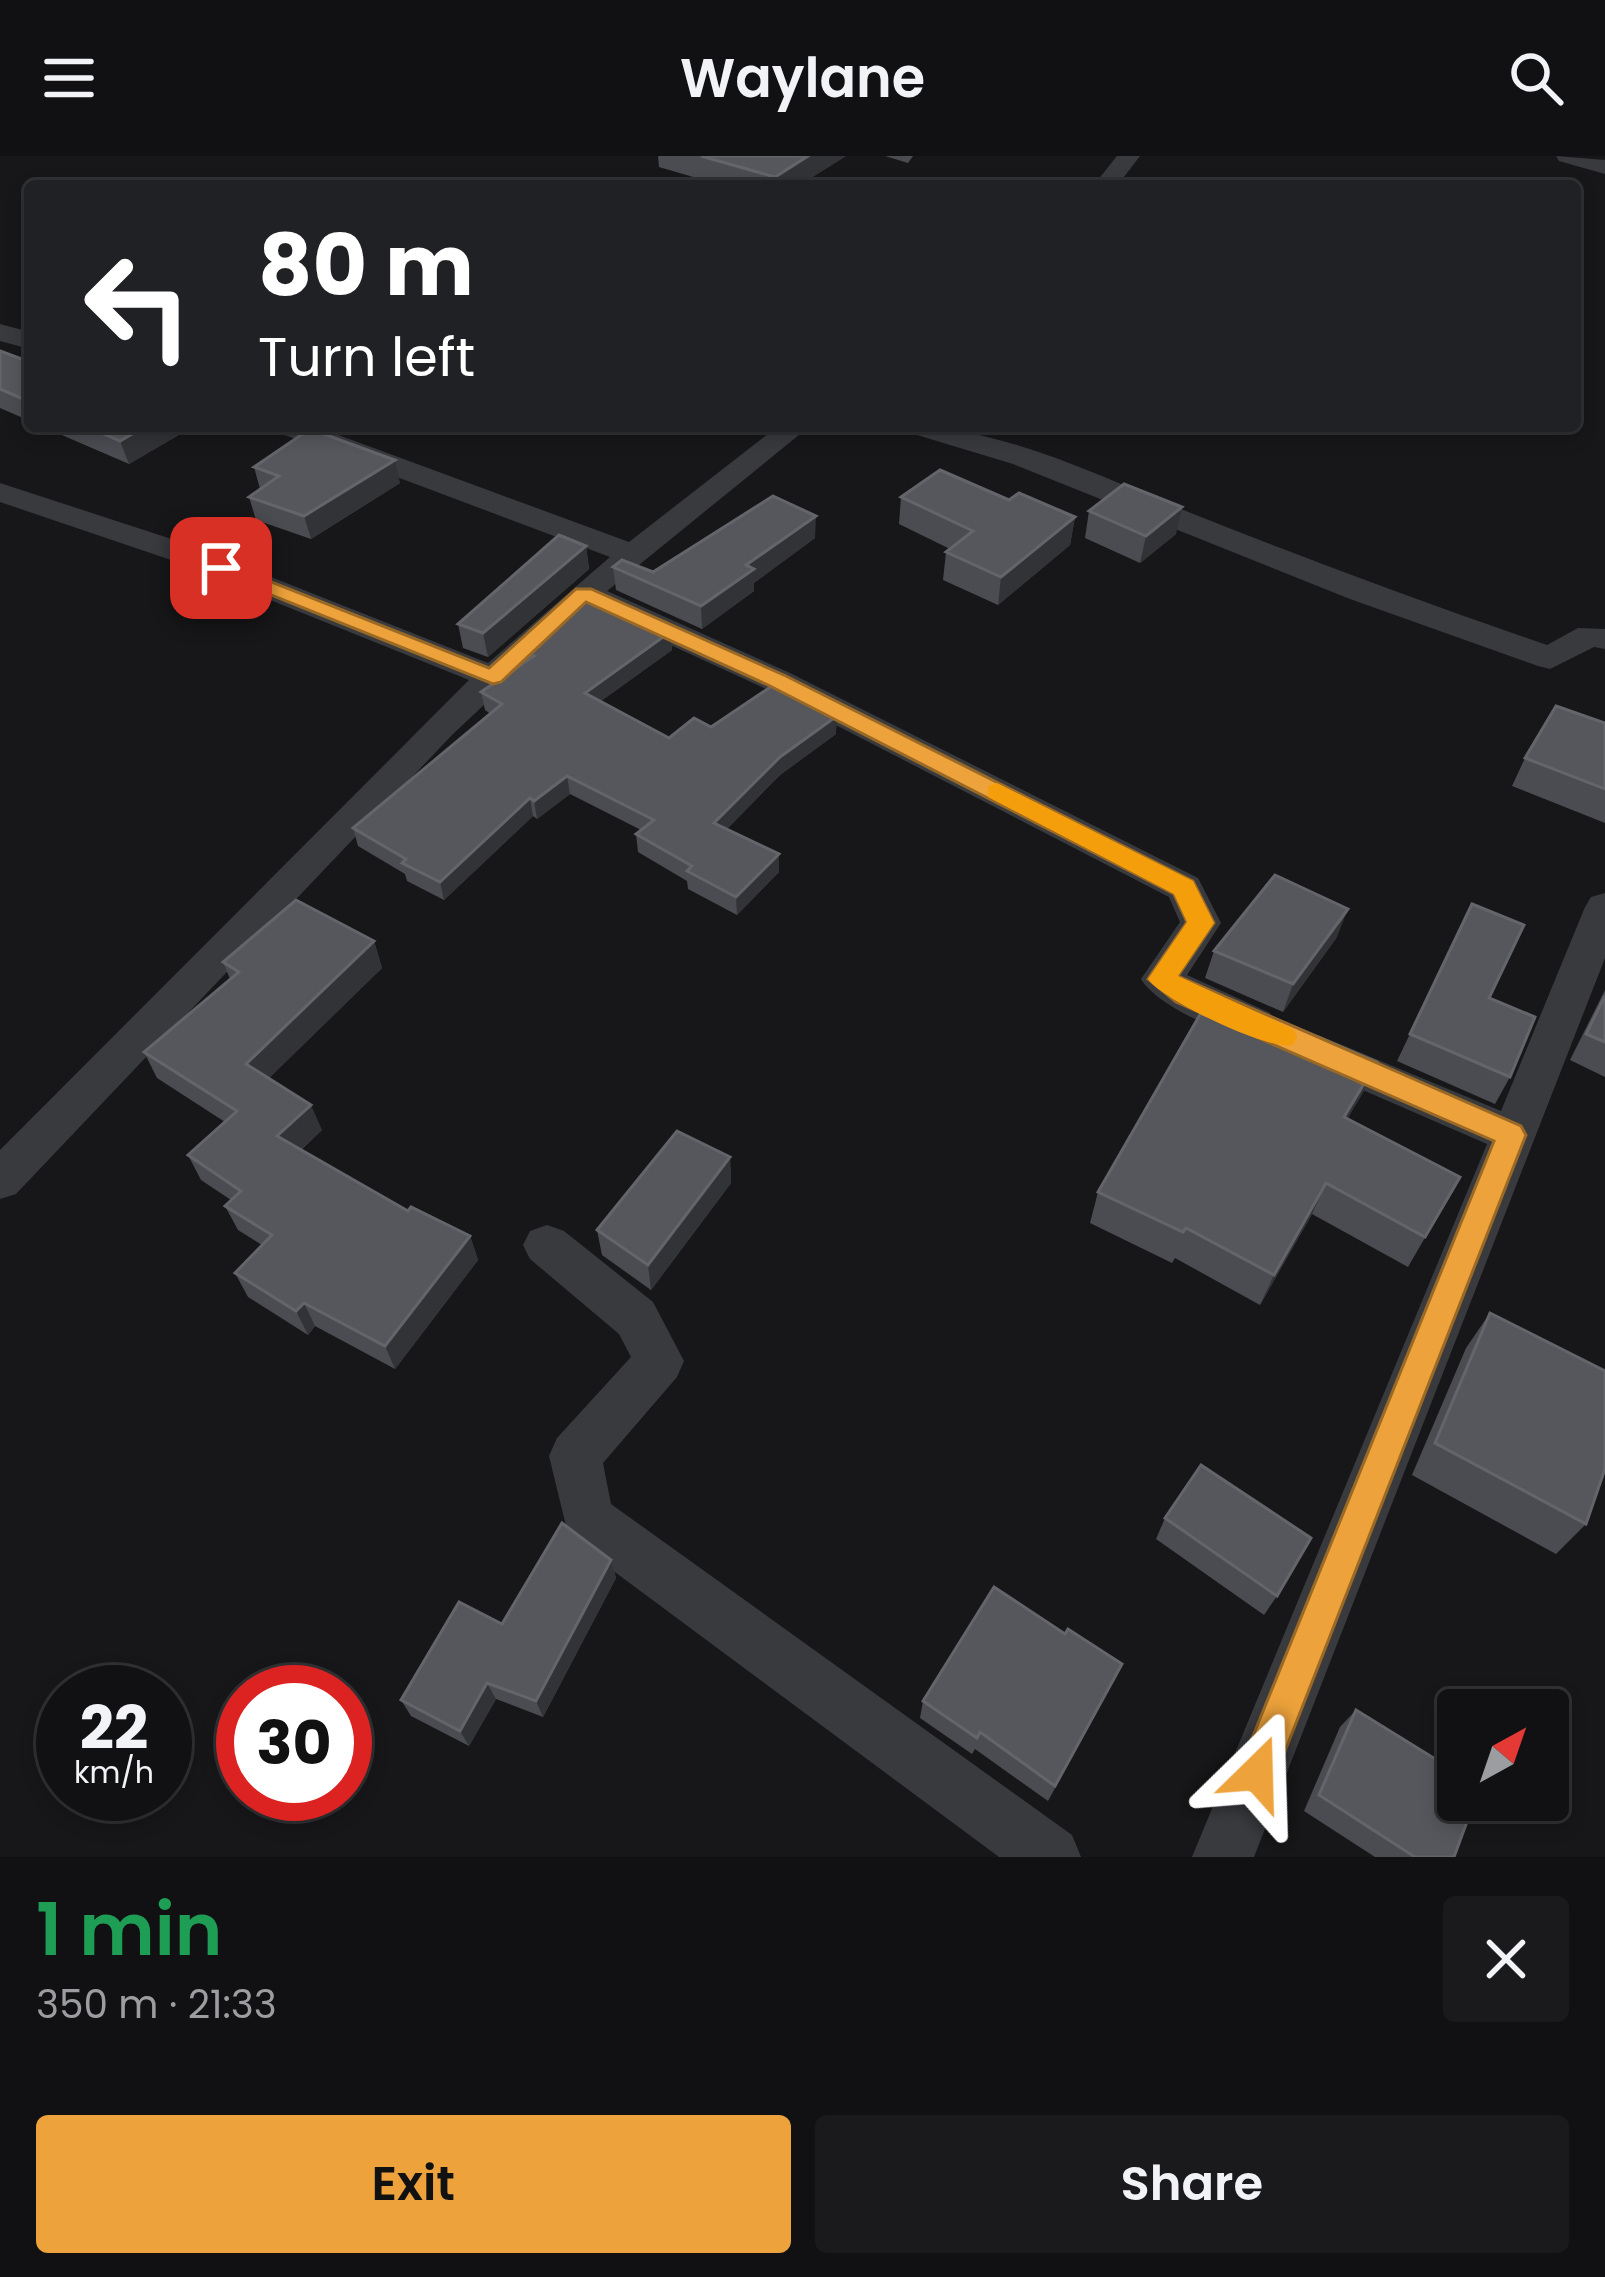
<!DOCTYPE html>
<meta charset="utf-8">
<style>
:root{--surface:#111113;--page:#1a1a1c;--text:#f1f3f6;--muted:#9c9da0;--line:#303133;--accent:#eda23b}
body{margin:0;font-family:Poppins,sans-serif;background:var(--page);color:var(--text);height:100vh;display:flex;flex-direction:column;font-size:45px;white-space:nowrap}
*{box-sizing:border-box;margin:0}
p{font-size:39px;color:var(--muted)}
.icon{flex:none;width:66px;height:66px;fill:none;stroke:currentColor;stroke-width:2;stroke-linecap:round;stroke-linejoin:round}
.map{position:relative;height:1701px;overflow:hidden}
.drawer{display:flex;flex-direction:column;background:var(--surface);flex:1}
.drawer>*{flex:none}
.hud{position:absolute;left:24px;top:24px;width:1557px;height:252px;border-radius:12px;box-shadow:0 6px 18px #0003,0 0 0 3px var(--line);background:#202124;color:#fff;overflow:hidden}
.needle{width:78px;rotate:40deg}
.tools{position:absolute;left:1437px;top:1533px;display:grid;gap:24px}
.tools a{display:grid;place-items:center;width:132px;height:132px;border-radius:12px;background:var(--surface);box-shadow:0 6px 18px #0003,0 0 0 3px var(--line);font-size:60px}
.speed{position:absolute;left:36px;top:1509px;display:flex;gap:24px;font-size:60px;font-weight:700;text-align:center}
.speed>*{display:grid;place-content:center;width:156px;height:156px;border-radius:50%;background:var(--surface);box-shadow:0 6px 18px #0003,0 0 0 3px var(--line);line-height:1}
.speed small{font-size:30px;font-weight:400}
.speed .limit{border:18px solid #d22;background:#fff;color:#111}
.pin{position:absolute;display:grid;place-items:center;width:102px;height:102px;color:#fff;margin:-51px;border-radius:24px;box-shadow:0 6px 18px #0006}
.me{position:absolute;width:132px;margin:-66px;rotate:22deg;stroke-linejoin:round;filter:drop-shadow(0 0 9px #0008)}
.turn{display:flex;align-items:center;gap:42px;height:252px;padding:0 36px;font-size:54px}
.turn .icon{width:156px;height:156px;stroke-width:2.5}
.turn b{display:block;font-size:84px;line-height:102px}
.round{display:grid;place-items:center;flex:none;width:126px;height:126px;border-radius:12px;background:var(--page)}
.headline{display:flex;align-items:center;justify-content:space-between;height:204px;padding:0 36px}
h1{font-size:72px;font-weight:600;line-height:90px;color:#1e9e55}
.cta{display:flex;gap:24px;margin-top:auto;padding:24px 36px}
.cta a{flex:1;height:138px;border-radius:12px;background:var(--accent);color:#111;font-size:48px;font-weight:600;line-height:138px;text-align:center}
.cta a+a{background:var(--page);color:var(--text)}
header{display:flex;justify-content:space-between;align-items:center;height:156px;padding:0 36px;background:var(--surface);font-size:54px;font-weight:600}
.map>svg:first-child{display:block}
</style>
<header><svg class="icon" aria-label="menu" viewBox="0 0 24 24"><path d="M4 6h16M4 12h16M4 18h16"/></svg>Waylane<svg class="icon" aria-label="search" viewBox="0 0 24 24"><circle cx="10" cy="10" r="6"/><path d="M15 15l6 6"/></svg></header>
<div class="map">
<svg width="1605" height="1701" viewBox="0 0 1605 1701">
<rect width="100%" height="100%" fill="#171719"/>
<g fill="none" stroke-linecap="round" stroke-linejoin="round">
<g fill="#383a3e" fill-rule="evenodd">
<path d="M1117,0h23l-23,30h-24z"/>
<path d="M1556,0l49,4v14l-46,-13z"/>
<path d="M0,168l30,8v17l-30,-8z"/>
<path d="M273,270h41l315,116 149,-116h32l-203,165 183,82 408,205 23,45 -34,52 83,38 6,12 -6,12c-29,9 -114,-31 -129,-58l39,-57 -11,-25 -403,-208 -178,-82 -135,127 -437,460 -16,5v-49l469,-470 -298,-120 -171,-58v-19l193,63 295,117 122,-106 -333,-125z"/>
<path d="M903,270c102,0 203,54 298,91 114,45 230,88 346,128l31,-17 27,1v20l-11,-2 -44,22 -12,-3 -188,-67 -337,-135 -106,-32z"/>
<path d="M1605,737v65l-351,899h-62l295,-713 -184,-80 -7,-12 7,-12 15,-5 183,76 84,-204 6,-10z"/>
<path d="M547,1069l17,6 89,71 31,59 -7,16 -74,86 8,41 461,331 9,22h-82l-430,-319 -20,-82 8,-18 74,-81 -12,-23 -89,-75 -7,-14 7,-14z"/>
</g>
</g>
<g fill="#4b4c51">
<path d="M658,0h188l-48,30h-74l-65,-19z"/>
<path d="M885,0h28l-5,7z"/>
<path d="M0,195l30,11v59l-30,-13z"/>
<path d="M41,270h153l-65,38z"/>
<path d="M254,311l146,16 -89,56 -55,-19 -7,-23 11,-8z"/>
<path d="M901,341l108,3 66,17 -5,28 -72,60 -55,-25 3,-28 4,-3 -51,-25z"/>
<path d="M1089,355l87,23 -36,29 -55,-25z"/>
<path d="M815,382l-61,45v8l-52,38 -86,-39 -3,-23 40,5z"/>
<path d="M586,390l3,23 -101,88 -25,-9 -5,-24z"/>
<path d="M670,476l2,18 -71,51 68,37 42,-11 125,7 -56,41 -53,54 52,43 -42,43 -49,-26 -1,-8 -49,-29 -2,-18 5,-4 -71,-36 -33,25 -4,-3 -89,84 -37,-19 -2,-7 -47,-28 -5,-18 138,-114 -6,-4 -4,-18 44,-30 -2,-9z"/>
<path d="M1605,567v100l-93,-37 13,-28z"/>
<path d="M1472,748l17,94 21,79 -15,27 -98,-43z"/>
<path d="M1337,781l-54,75 -78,-34 9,-27z"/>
<path d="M374,785l8,27 -113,110 53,52 -21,20 107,61 62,25 8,24 -83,109 -80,-43 -7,9 -60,-38 -13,-24 27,-28 -24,-15 -13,-24 6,-6 -30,-20 -13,-25 37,-33 -68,-44 -13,-26 86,-73 -7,-17z"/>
<path d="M1605,834v87l-35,-17z"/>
<path d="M1377,906l-15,32 -15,25 113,58 -52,90 -96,-53 -52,91 -85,-47 -3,5 -82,-40 8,-31z"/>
<path d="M730,1001l1,26 -80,107 -49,-35 -5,-25z"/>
<path d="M1490,1157l96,211 -30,30 -144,-79 54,-127z"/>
<path d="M1165,1362l112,78 -13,19 -108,-76z"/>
<path d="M611,1404l5,18 -73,139 -47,-18 -27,47 -58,-30 -10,-16 101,-76z"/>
<path d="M1113,1526l-65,119 -73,-52 -3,5 -52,-36 3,-17z"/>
<path d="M1356,1554l98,147h-79l-71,-46 36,-84z"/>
</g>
<g fill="#323336">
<path d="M808,0h38l-48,30h-23v-9z"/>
<path d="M146,270h48l-65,38 -9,-23z"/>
<path d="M395,304l5,23 -89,56 -7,-23z"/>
<path d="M1182,351l-6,27 -36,29 6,-27z"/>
<path d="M816,360l-1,22 -61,45v8l-52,38 -1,-23 45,-41z"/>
<path d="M1075,361l-5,28 -72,60 3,-28z"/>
<path d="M586,390l3,23 -101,88 -5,-24z"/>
<path d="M670,476l2,18 -85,61 -2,-18z"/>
<path d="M837,560l-1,18 -56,41 -65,66 -1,-18 66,-66z"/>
<path d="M567,620l3,18 -33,25 -3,-18z"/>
<path d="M530,642l3,18 -89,84 -4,-18z"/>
<path d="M779,698v18l-42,43 -1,-18z"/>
<path d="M1348,753l-11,28 -54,75 10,-28z"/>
<path d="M374,785l8,27 -124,121 -12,-25z"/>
<path d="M1377,906l-15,32 -33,55 15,-32z"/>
<path d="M311,949l11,25 -34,31 -11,-25z"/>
<path d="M730,1001l1,26 -80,107 -3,-25z"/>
<path d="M1326,1027l-14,31 -52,91 14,-30z"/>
<path d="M470,1080l8,24 -83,109 -10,-23z"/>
<path d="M304,1147l11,23 -7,9 -12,-24z"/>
<path d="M611,1404l5,18 -73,139 -7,-16z"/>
<path d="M487,1527l9,16 -27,47 -9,-15z"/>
</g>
<g fill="#55575c" stroke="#63656b" stroke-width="3">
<path d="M701,0h107l-33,21z"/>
<path d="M0,195l30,11v40l-30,-13z"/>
<path d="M86,270h60l-26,15z"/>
<path d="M310,273l85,31 -91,56 -55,-19 30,-21 -25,-9z"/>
<path d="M940,314l69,30 10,-7 56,24 -74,60 -55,-25 27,-21 -72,-34z"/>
<path d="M1124,328l58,23 -36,29 -57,-25z"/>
<path d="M773,340l43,20 -70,49 8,4 -53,37 -88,-39 9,-7 31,12z"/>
<path d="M559,379l27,11 -103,87 -25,-9z"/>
<path d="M587,438l83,38 -85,61 84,45 25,-20 17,9 67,-45 59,34 -57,41 -66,66 65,31 -43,43 -49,-26 5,-5 -56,-32 18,-14 -87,-44 -33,25 -4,-3 -90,84 -38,-19 4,-4 -53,-31 149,-124 -21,-12 53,-36 -11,-3z"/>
<path d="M1556,550l49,17v66l-80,-31z"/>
<path d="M1275,719l73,34 -55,75 -79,-33z"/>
<path d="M296,744l78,41 -128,123 65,41 -34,31 131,75 3,-4 59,29 -85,110 -81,-43 -8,8 -61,-38 37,-38 -47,-29 16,-15 -53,-36 49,-44 -93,-59 95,-80 -16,-10z"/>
<path d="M1472,748l52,21 -35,73 46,19 -25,60 -100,-43z"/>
<path d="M1213,836l164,70 -33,55 116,60 -35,60 -99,-54 -52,92 -88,-47 -3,4 -85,-40z"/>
<path d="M1605,840v46l-19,-8z"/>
<path d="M677,975l53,26 -82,108 -51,-35z"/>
<path d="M1490,1157l115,58v98l-19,55 -151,-81z"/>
<path d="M1201,1309l110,73 -34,58 -112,-78z"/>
<path d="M562,1367l49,37 -75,141 -49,-18 -27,48 -59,-31 58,-98 43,22z"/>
<path d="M994,1431l71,47 3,-5 54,35 -67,122 -75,-54 -3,6 -54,-37z"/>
<path d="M1356,1554l102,63v27h17l-21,57h-39l-96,-62z"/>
</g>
<path fill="#eda23b" stroke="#9a6926" stroke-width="3" d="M221,406l268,106 87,-79h15l195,87 407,205 21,42 -36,53 343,150 5,9 -255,652 -14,6 -13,-6 -6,-14 256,-632 -318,-139 -28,-23 39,-57 -13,-28 -404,-208 -184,-84 -85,80 -8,2 -279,-112 -3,-4z"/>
<path fill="#f59e0b" d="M997,627l196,98 21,42 -36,53 115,53 4,8 -4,8c-22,7 -131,-45 -145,-66l39,-57 -13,-28 -186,-97v-11z"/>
</svg>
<div class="tools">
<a><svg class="needle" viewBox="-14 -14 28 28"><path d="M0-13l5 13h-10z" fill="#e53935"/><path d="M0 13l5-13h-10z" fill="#9c9da0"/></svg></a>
</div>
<div class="speed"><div>22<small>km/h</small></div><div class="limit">30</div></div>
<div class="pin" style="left:221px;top:412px;background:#d93025"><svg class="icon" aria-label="arrive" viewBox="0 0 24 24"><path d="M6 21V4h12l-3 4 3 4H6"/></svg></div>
<svg class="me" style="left:1257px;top:1617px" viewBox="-20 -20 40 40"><path d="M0-17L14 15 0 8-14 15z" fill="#eda23b" stroke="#fff" stroke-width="4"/></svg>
<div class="hud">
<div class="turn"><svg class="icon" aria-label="left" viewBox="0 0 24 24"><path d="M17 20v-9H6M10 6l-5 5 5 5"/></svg><div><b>80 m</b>Turn left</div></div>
</div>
</div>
<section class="drawer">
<div class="headline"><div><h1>1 min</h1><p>350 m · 21:33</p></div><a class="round"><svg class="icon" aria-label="close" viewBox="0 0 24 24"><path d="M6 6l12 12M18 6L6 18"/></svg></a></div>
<div class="cta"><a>Exit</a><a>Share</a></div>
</section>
